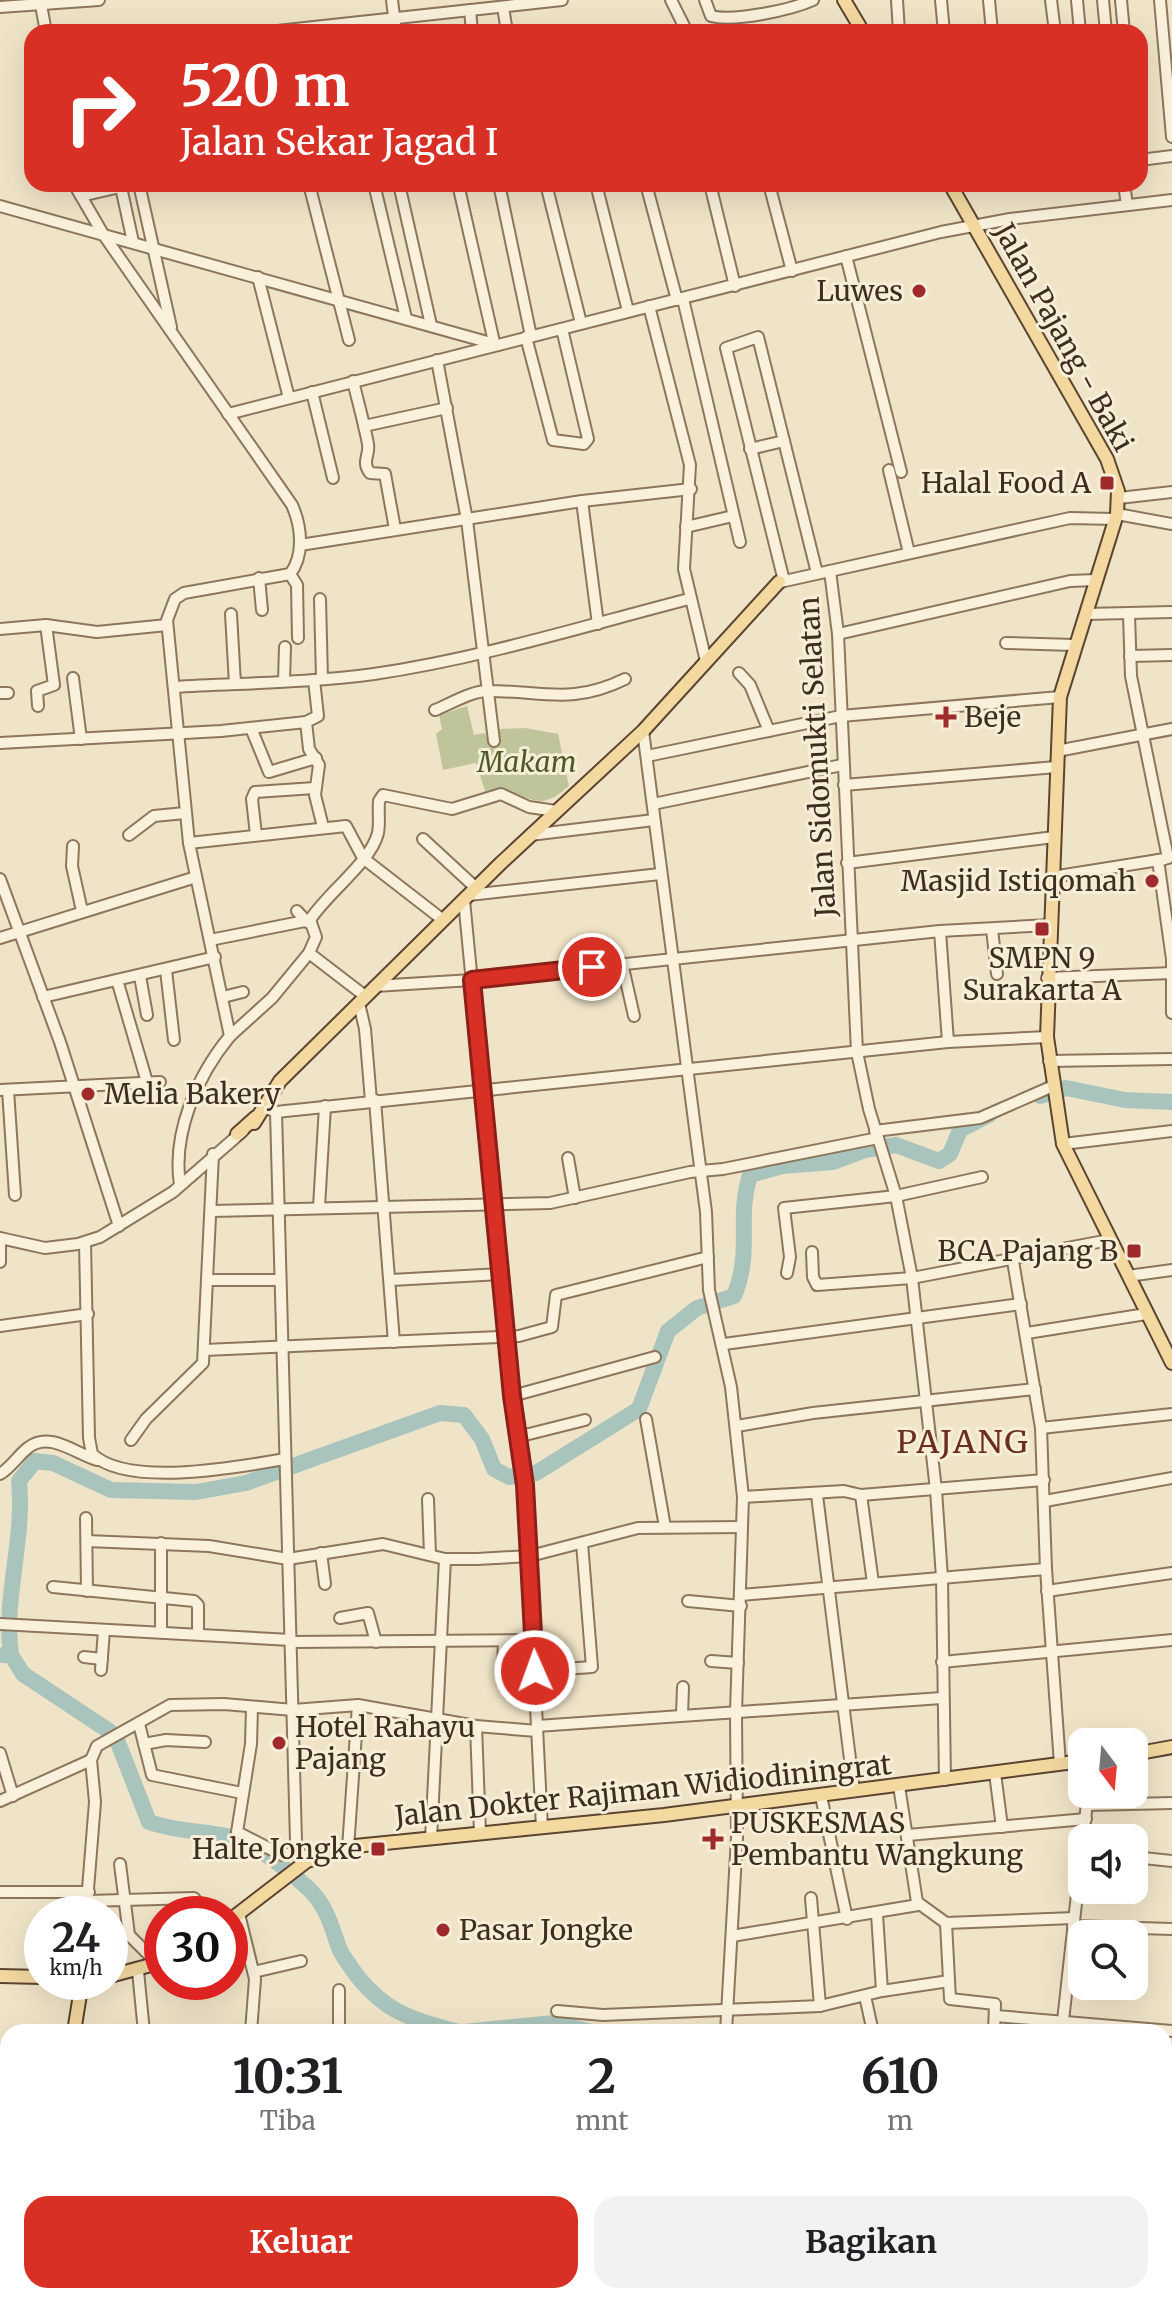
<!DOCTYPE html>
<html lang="id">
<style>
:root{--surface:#fff;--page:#f2f2f2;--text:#202124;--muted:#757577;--accent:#d93025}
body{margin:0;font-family:Merriweather,serif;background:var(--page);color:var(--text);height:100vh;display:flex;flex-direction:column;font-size:30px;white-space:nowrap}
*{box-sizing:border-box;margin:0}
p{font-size:26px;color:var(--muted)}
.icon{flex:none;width:44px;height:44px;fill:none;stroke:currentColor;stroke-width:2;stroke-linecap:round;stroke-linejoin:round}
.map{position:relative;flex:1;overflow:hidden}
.side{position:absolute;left:0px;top:2024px;width:1172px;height:280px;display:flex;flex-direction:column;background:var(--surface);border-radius:24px 24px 0 0;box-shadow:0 8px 32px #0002}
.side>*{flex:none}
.top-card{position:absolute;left:24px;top:24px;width:1124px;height:168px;border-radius:24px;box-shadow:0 8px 32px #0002;background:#d93025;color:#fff;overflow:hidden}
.needle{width:52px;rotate:164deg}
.controls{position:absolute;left:1068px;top:1728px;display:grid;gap:16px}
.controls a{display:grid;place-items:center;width:80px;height:80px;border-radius:16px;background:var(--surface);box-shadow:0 8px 32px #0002;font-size:40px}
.speed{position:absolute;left:24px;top:1896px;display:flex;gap:16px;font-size:40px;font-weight:700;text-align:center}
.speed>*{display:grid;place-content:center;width:104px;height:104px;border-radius:50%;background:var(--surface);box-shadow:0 8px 32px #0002;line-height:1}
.speed small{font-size:20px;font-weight:400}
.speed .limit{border:12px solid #d22;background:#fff;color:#111}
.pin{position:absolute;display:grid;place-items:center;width:68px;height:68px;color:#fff;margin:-34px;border:4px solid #fff;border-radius:50%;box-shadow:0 2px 8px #0007}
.me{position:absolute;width:88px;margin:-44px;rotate:358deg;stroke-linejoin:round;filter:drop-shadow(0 0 6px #0008)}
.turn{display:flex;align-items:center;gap:28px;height:168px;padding:0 24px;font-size:36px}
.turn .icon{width:104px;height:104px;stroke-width:2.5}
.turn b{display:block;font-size:56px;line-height:68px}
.eta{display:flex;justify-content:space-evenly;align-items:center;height:136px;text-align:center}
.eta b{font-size:48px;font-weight:700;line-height:56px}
.primary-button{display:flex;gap:16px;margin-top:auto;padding:16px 24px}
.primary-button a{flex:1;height:92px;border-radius:24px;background:var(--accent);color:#fff;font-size:32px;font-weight:700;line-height:92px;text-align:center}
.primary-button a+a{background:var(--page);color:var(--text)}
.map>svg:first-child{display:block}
</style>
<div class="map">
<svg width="1172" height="2304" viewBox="0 0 1172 2304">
<rect width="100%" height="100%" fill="#f0e4c8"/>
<path fill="#c9cf9b" d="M245,2296h95l-1,8h-95z"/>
<path fill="#bfc49a" d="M467,706l7,29 11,-2 6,14 9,-7 -1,-11 26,-1 33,6 11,52c-32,28 -36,9 -70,3l-13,5 -10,-31 -33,7 -7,-36 6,-5 -3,-14z"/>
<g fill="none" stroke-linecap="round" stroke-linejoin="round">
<g stroke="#a9c4bc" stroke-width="16">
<path d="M1040,1096l26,-8 59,12 47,2"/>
<path d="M3,1655h8l12,19 92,61 34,87c26,9 51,9 78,14 28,6 61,34 82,53 18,18 22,36 30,59 3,8 9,14 13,21 30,42 59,51 107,63"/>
<path d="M11,1655c-8,-58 14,-115 8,-174l16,-20 18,2 58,27 85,2 50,-9 194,-70 24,2 18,24 12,30 15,8 27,-4 103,-64 29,-78 29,-23 37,-12c19,-46 2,-77 16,-121l32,-9 51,-4 32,-12 31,-5 43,16 11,-7 10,-24 29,-15"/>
<path d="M464,2032l90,-9 38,9"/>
<path d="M1045,2296l3,8"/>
</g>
<defs>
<g id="minor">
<path d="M392,0l4,32"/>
<path d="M671,0l16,32"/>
<path d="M705,0l6,16c23,6 80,-6 102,-16"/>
<path d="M897,0l2,32"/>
<path d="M941,0l3,32"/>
<path d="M989,0l3,32"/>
<path d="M1051,0l4,32"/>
<path d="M1077,0l3,32"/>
<path d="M1103,0l3,32"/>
<path d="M1121,0l3,32"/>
<path d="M1160,0l12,137"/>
<path d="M41,5l5,27"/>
<path d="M0,7l99,-7"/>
<path d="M503,7l4,25"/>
<path d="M470,10l2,22"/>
<path d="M268,32l294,-32"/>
<path d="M1140,160l32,-4"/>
<path d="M74,184l29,50 189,271c9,20 13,50 -2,69l-106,19 -9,6 -8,21 22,223 41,193c-33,40 -58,97 -50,149"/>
<path d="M139,184l32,143"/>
<path d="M309,184l40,156"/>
<path d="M374,184l32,134"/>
<path d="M399,184l32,141"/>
<path d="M458,184l36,158"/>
<path d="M499,184l32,152"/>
<path d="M546,184l35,139"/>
<path d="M596,184l32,127"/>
<path d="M646,184l31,116"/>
<path d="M710,184l25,102"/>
<path d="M769,184l23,87"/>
<path d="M1124,184l3,21"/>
<path d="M121,187l12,55"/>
<path d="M81,196l52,-12"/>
<path d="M0,206l498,139"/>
<path d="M846,256l55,216"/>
<path d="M258,277l31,121"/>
<path d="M683,299l57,243"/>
<path d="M649,306l41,159 -6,104 22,92"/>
<path d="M526,337l27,103 31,4 4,-5 -26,-110"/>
<path d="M437,360l30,160 27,221"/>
<path d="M353,381c5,21 11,42 15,63 2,12 -7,17 2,29l15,1 10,55"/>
<path d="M312,392l21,86"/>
<path d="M228,414l713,-182 69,-13 162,-19"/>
<path d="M364,426l83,-18"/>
<path d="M750,449l34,-8"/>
<path d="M889,470l20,83"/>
<path d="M1119,498l53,-6"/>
<path d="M582,501l16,123"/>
<path d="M1117,514l55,10"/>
<path d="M686,527l47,-11"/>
<path d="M300,545l282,-44 109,-12"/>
<path d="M830,571l8,63 19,418 12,57 27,87 16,82 24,212 6,88 3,202"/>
<path d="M290,574l7,11 1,53"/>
<path d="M259,578l3,32"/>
<path d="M784,581l-58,-233 32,-11 59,236"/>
<path d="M780,582l290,-64 45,1"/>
<path d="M320,599l2,80"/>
<path d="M231,614l4,70"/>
<path d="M1086,614l86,-2"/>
<path d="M1129,615l2,61 37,182"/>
<path d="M0,629l46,-4 51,7 70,-7"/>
<path d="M838,634l232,-53 26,-1"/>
<path d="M1006,643l68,2"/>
<path d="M1130,656l42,-1"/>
<path d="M739,673l11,12 19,46"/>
<path d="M73,678l8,61"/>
<path d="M284,681l1,-34"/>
<path d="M174,687c66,-4 134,-4 200,-13 108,-16 210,-48 315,-75"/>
<path d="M0,693h8"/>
<path d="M38,706l-1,-15 17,-6 -8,-60"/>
<path d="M435,710c15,-6 38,-20 54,-19 54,0 83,14 136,-12"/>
<path d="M306,722l3,27 10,16 -4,30 8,32"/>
<path d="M251,728l18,44 47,-14"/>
<path d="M643,731l63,481 3,78 22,97 12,110 -7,215 1,125 -11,195"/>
<path d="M0,743l221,-12 85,-9 12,-6 -4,-36"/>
<path d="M1057,751l115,-22"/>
<path d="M647,756l194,-40 219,-19"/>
<path d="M844,785l212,-18"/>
<path d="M653,804l189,-39"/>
<path d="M129,835l25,-19 31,-3"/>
<path d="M256,835l-4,-36 3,-7 60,-4"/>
<path d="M530,835l124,-15"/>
<path d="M423,839l53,49"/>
<path d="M189,843l157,-17 17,32 80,62"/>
<path d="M73,846l-1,20 10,45"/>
<path d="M1158,860l14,99v54"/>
<path d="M847,863l207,-26"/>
<path d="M1052,877l113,-18"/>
<path d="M0,879l60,163 59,184"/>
<path d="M469,895l191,-21"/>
<path d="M464,900l48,496 13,89 17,343"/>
<path d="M297,911l10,11"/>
<path d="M310,920c17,-27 61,-58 68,-87 2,-10 0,-22 1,-32l4,-6 69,14 49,-15 28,13 27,4"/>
<path d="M992,929l5,45"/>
<path d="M940,931l8,111"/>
<path d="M0,938l196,-61"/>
<path d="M210,940l100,-20 6,17 -7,16 56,43"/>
<path d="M622,963l12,53"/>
<path d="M166,970l8,70"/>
<path d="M140,976l7,39"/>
<path d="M1047,978l125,-5"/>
<path d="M117,980l30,102"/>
<path d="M375,986l97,-6 468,-49 109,-6"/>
<path d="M43,997l172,-40"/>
<path d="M223,997l20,-5"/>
<path d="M359,1003l6,26 6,72"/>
<path d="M230,1036l42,-38 37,-45"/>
<path d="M1049,1061l123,-2"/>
<path d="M0,1090l160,-8"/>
<path d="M8,1090l7,105"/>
<path d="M375,1100l19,242"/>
<path d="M262,1106l14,6 672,-70 99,-5"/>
<path d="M276,1112l20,729 3,11 8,9"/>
<path d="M875,1131l105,-13 73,-32"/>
<path d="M1063,1144l109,-13"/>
<path d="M568,1158l7,40"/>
<path d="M319,1207l6,-101"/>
<path d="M212,1211l338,-8 140,-31 33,-3 155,-31"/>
<path d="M0,1238l45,10 33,-4 22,-7 73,-45 70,-61"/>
<path d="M85,1243l4,195 3,16c36,34 147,13 193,5"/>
<path d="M812,1252l1,25 4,8 95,-7 197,-38"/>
<path d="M1013,1261l28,167 5,141 14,195"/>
<path d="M0,1262v-24"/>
<path d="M787,1273l3,-16 -6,-49 112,-12 86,-19"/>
<path d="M1128,1276l44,-6"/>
<path d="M209,1280h71"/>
<path d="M391,1280l110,-6"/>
<path d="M0,1326l88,-12"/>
<path d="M1027,1333l119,-19"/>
<path d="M724,1344l297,-40"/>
<path d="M204,1350l315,-14 33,-9 4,-32 152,-38"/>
<path d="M512,1396l143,-39"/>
<path d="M646,1419l19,108"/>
<path d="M737,1426l76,-13 222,-24"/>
<path d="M1041,1428l131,-14"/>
<path d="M517,1437l68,-17"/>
<path d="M131,1440l15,-21 57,-56 10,-209"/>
<path d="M0,1474c12,-7 18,-19 29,-27 21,-16 47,7 68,13"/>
<path d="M817,1495l37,296"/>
<path d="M861,1495l183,-15"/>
<path d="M743,1497l101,-6 17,4 12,88"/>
<path d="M428,1499l2,56"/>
<path d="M1045,1501l127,-23"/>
<path d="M86,1518l1,73"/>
<path d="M87,1541l122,5 79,13 95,-15 62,15h32l53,-3 108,-28 104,-1"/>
<path d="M161,1543v88"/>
<path d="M321,1553l4,31"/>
<path d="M53,1587l141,14 4,4v28"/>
<path d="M1047,1591l125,-18"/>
<path d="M741,1595l305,-26"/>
<path d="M688,1601l53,5"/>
<path d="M340,1618l28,-5 8,29"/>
<path d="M0,1624l291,16"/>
<path d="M291,1642l243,-2"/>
<path d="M84,1657l18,2"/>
<path d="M711,1661l27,2"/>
<path d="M942,1662l230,-22"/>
<path d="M503,1667l1,-26"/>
<path d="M101,1670l3,-40"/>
<path d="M535,1671l57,-4 -10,-124"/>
<path d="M252,1707l-1,37 -14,88 45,23 17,-3"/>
<path d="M682,1715l1,-28"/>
<path d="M139,1724l13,51 90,18"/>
<path d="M476,1726l4,108"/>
<path d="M537,1726l405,-28"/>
<path d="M144,1744l22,-4 39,2"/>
<path d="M0,1753l13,43"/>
<path d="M995,1773l7,54"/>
<path d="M899,1786l18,116 29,21 4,76 45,5 -1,28"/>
<path d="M821,1796l26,123"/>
<path d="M0,1801l91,-41"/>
<path d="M1087,1805l85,-2"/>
<path d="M908,1835l178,-16"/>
<path d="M1083,1838l5,-44"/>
<path d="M431,1839l14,-280"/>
<path d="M348,1848l10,-143"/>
<path d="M1134,1857l38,4"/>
<path d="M120,1864l9,71 29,29"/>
<path d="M0,1892h89"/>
<path d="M811,1898l9,108"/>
<path d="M88,1901l106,-3 12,16"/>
<path d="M86,1914l9,-112 -4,-42 6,-14 73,-41 54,-1 69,6 65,-5 118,21 61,5"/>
<path d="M239,1914l16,65 -4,53"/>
<path d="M877,1914l5,77"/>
<path d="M946,1923l128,-5"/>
<path d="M1073,1926l99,3"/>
<path d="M732,1936l186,-31"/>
<path d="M138,1971l6,61"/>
<path d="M254,1972l47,-11"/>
<path d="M865,1996l8,36"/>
<path d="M557,2011l46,4 217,-9 62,-15 67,-10"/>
<path d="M996,2016l176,15"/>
<path d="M1063,2021l19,-172"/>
<path d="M339,2032v-42"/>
<path d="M0,2153l8,1"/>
<path d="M1164,2218l8,-2"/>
<path d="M0,2240l8,1"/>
<path d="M159,2296l1,8"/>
<path d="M420,2296l10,8"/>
<path d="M827,2296v8"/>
<path d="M1070,2296l1,8"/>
<path d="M21,2304v-8"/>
<path d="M121,2304l1,-8"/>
<path d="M230,2304l1,-8"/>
<path d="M354,2304l2,-8"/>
<path d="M394,2304l1,-8"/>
<path d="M463,2304l3,-8"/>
<path d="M496,2304l1,-8"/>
<path d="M552,2304l1,-8"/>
<path d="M621,2304l1,-8"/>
<path d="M685,2304v-8"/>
<path d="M789,2304l1,-8"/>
<path d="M875,2304v-8"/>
<path d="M975,2304l1,-8"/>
</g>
<g id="major">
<path d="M844,0l19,32"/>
<path d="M950,184l157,275 11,32 -1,23 -57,183 -13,340 16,107 109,219"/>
<path d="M254,1123l26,-42 221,-218 142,-132 136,-149"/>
<path d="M237,1134l19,-17"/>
<path d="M1134,1754l38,-7"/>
<path d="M230,1920l77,-59 48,-15 309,-31 418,-54"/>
<path d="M0,1976l42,1"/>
<path d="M110,1976l52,-14"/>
<path d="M74,2032l8,-50"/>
<path d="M0,2268l8,-15"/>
<path d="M1168,2304l4,-2"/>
</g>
</defs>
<use href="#minor" stroke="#8d765c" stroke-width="14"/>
<use href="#major" stroke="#5b4430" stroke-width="16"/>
<use href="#minor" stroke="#faf1dc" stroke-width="10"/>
<use href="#major" stroke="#f3d9a0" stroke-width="12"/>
</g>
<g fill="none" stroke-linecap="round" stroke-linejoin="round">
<defs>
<path id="route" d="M535,1671l-10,-186 -13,-89 -40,-416 120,-13"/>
</defs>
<use href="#route" stroke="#8d1f18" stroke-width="20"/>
<use href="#route" stroke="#d93025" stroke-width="14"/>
</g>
<g fill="#9e2a2b" stroke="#f7eed8" stroke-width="3">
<circle cx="919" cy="291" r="8"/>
<rect x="1099" y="475" width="16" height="16" rx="4"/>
<path d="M942 705h8v8h8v8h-8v8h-8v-8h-8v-8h8z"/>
<circle cx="1152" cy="881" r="8"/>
<rect x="1034" y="921" width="16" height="16" rx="4"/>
<circle cx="88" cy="1094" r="8"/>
<rect x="1126" y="1243" width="16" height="16" rx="4"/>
<circle cx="279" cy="1743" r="8"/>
<path d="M709 1827h8v8h8v8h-8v8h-8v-8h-8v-8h8z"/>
<rect x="370" y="1841" width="16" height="16" rx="4"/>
<circle cx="443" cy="1930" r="8"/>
</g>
<g text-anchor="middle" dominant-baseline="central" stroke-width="6" stroke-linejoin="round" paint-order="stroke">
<g font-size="28" fill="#3d2e20" stroke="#f7eed8" text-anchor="end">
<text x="903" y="291">Luwes</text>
<text x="1091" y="483">Halal Food A</text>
<text x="964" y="717" text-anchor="start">Beje</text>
<text x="1136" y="881">Masjid Istiqomah</text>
<text x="1042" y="958" text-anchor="middle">SMPN 9<tspan x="1042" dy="32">Surakarta A</tspan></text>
<text x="104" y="1094" text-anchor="start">Melia Bakery</text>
<text x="1118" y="1251">BCA Pajang B</text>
<text x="295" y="1727" text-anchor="start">Hotel Rahayu<tspan x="295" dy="32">Pajang</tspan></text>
<text x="731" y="1823" text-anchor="start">PUSKESMAS<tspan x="731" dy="32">Pembantu Wangkung</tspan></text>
<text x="362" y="1849">Halte Jongke</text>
<text x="459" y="1930" text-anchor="start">Pasar Jongke</text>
</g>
<g font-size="28" fill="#3d2e20" stroke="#f7eed8">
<text transform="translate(1064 337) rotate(61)">Jalan Pajang - Baki</text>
<text transform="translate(817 757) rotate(-93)">Jalan Sidomukti Selatan</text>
<text transform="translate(643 1790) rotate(-6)">Jalan Dokter Rajiman Widiodiningrat</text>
</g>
<g font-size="28" font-style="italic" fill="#4d5a26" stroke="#f7eed8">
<text x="527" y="762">Makam</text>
</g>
<g font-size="32" letter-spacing="2" fill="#6b2e1e" stroke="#f7eed8">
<text x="963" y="1442">PAJANG</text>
</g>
</g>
</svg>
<div class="controls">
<a><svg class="needle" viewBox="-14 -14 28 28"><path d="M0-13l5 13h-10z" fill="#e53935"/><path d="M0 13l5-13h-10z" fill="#757577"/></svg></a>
<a><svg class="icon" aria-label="sound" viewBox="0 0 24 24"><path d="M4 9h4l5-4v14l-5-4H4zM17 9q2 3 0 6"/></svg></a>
<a><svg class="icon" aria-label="search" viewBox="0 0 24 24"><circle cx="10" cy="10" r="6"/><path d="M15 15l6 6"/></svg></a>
</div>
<div class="speed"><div>24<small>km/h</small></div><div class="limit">30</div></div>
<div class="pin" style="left:592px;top:967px;background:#d93025"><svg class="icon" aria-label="arrive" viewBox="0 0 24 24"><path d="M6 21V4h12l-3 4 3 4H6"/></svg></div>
<svg class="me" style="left:535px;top:1671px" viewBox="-20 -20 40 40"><circle r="17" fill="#d93025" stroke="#fff" stroke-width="3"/><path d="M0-11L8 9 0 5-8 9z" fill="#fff"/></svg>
<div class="top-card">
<div class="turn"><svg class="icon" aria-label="right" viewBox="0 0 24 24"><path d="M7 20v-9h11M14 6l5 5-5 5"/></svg><div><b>520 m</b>Jalan Sekar Jagad I</div></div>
</div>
<section class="side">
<div class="eta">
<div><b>10:31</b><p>Tiba</p></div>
<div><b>2</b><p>mnt</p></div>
<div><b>610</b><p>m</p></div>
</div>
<div class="primary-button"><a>Keluar</a><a>Bagikan</a></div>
</section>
</div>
